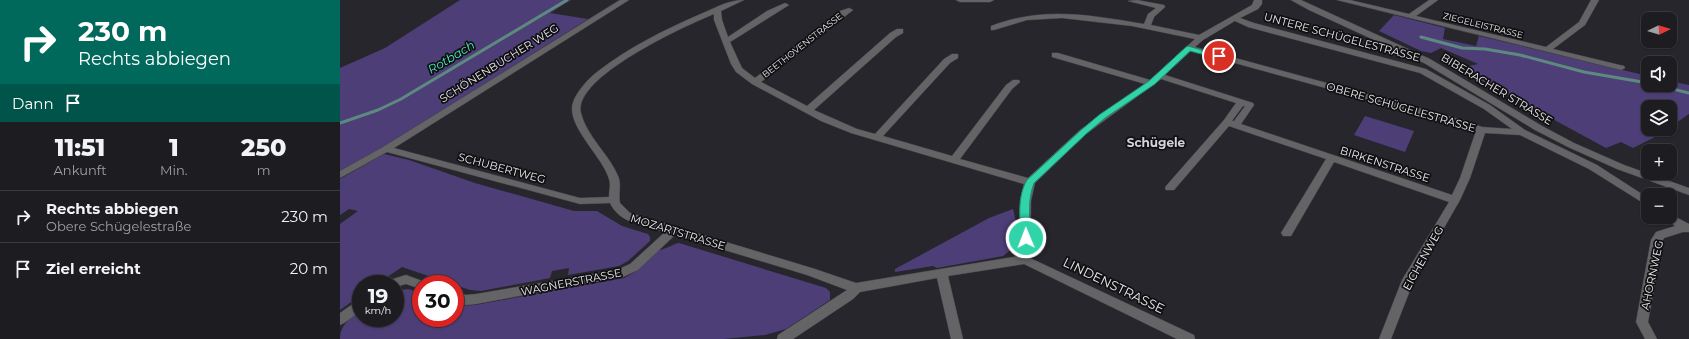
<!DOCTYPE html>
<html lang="de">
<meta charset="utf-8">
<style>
:root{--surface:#1d1c21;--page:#2a292e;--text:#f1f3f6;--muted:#a0a1a5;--line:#3b3a3f}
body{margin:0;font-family:Montserrat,sans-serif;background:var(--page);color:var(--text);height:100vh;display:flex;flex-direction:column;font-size:15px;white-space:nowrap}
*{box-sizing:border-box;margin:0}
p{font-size:13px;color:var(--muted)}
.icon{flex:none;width:22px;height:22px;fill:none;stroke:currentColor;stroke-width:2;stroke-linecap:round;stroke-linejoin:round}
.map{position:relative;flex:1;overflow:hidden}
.side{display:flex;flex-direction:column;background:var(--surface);width:340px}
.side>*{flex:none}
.top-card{background:#00695c;color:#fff;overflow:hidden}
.needle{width:26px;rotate:85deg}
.tools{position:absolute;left:1301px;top:12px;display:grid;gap:8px}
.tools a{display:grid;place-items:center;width:36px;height:36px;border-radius:8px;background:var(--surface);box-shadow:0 1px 3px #0004,0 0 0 1px var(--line);font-size:20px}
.speed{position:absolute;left:12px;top:275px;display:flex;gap:8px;font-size:20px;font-weight:700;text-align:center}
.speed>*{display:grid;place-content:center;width:52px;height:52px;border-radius:50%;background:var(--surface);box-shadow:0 1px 3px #0004,0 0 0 1px var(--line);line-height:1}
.speed small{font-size:10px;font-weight:400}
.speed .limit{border:6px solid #d22;background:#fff;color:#111}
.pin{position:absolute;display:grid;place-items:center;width:34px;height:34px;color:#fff;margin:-17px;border:2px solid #fff;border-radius:50%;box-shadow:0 1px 4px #0007}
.me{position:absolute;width:44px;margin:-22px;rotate:359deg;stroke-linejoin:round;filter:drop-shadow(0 0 3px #0008)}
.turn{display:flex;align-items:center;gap:14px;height:84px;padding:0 12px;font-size:18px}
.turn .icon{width:52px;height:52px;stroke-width:2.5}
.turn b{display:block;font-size:28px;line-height:34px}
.then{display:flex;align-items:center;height:38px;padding:0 12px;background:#0003;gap:8px;font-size:15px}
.eta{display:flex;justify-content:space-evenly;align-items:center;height:68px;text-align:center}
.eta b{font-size:24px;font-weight:800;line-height:28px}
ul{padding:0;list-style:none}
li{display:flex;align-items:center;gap:12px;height:52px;padding:0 12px;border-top:1px solid var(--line)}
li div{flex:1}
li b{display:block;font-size:15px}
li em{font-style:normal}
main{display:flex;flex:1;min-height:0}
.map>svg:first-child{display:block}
</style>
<main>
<section class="side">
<div class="top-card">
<div class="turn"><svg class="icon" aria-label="right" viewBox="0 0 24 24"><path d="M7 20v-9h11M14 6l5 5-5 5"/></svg><div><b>230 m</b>Rechts abbiegen</div></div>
<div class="then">Dann<svg class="icon" aria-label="arrive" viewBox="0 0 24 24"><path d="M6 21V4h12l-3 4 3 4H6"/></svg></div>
</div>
<div class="eta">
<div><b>11:51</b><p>Ankunft</p></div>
<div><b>1</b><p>Min.</p></div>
<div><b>250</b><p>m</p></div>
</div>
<ul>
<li><svg class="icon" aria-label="right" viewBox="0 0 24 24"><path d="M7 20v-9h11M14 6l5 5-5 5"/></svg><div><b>Rechts abbiegen</b><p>Obere Schügelestraße</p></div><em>230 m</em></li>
<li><svg class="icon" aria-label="arrive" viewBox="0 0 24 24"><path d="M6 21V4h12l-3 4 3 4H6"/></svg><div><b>Ziel erreicht</b></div><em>20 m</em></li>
</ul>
</section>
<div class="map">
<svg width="1349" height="339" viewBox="0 0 1349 339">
<rect width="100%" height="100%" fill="#27262c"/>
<g fill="#4e3e78">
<path d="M120,0h111l-21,13 38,6 -210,132 -38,21v-104l45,-20z"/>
<path d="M1054,15l51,13 -2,11 33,7 3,-10 169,40v9h22v-4l19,4v29l-19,13v-20h-22v22h18l-13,9 -20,10 -12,-6 -15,6 -133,-72 5,-1 -14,-8 14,-3 -37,-16 -10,5 -10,-2 -42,-20z"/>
<path d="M1025,116l49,15 -9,21 -51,-17z"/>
<path d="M44,154l25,6 66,23 99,28h23l25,15 26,8 2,3v4l-22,20 -9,5 -51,9 1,-7 -17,3 -2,7 -69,13 -11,-1 -68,-23 -25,17h-16v11l-21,15v-86l18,-13 -9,-2 -9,6v-36z"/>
<path d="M673,209l3,13 1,23 -14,11 -66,12 -4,-2 -38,6v-3l94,-51z"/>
<path d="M339,243l147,45 4,4v8l-44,29 -21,6 -41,4h-384c0,-14 11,-22 21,-30v9h34v-27l13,-2 13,4v25h34v-12l20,-1 149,-27 11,-6 24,-22c5,0 14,-6 20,-7z"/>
</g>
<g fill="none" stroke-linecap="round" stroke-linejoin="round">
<g stroke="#5d8a7e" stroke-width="3">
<path d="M1081,37l41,11 23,1 35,6 64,17 64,11"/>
<path d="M1317,85l32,8"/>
<path d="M0,123l38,-13 23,-11 166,-99"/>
</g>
<defs>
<g id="minor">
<path d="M280,0h9l-235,148 186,50 29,-1c0,-7 2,-12 0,-18 -6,-21 -37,-48 -37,-70 0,-13 15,-29 25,-37 32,-25 69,-43 106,-59 14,-6 26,-13 41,-13l-23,11 1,9 6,17 39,-26 18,-8 4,2 -59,37 12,26 13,10 85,-67 9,-3 4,2 -92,72 46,24 83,-73 7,-4h6v4l-7,4 -82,73 43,19 18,5 69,-75 8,-5h6v4l-8,5 -67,73 69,20 54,-71 7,-5h6l1,2 -8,7 -52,70 68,19 52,-48 65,-46 -93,-27v-4h6l92,27 45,-41 -63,-13 -70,-8 -35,2 -33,10h-3v-4c52,-20 99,-11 153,-2l4,-10 8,-6 -28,-7 9,-1 27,5 1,2 -11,10 -3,8 48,10 53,-30 2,-5h8v4l-4,5 -18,9 14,5 172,46 64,36 35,25 72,35 51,33v8l-59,-37 -69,-34 -35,-2 -15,45 -10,22 -46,80 -23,59h-12l23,-59 47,-78 -115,-40 -43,74h-8l-2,-3 45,-74 -97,-33 -55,64h-8l-1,-2 1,-2 58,-66 12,-17 -75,-24 -75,55 -51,49 -4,18 -1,57 164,77 1,4h-18l-153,-75 -76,12 15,63h-12l-14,-61 -77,14 -7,7 -60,40h-16l1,-4 69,-45 -40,-15 -132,-40 -37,35 -15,7 -147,27 -10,1 -11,-3v-10l11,3 10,-1 141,-24 13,-6 35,-32c-20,-6 -46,-9 -55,-29l-30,1 -193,-52 -47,26v-7l43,-24zM374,14v6l17,44 5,8 16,12 69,37 30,12 173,51 -4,17 -1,55 -163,27 -41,-14 -185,-56 -10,-10c-2,-10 2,-18 -2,-27 -9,-22 -31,-39 -37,-63 -9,-36 106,-88 133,-99zM895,21l13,6 172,46 64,36 28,20 -30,-2 -16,-6 -271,-74 8,-7zM851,51l269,74 16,6 -16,47 -8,17 -211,-71 13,-19 -1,-2 -88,-28zM903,106h2l-11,15h-2z"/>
<path d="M616,0h38l-4,2h-30z"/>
<path d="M997,0h13l59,14 20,-14h9l-22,16 130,31 33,-25 12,-22h8l-14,25 -32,24 71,17 1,2 -4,2z"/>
<path d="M1330,214l19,10v8h-6l-19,6 -1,2 -15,82 9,17h-12l-9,-17 15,-82 5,-8 19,-6 -11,-9h6z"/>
<path d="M66,275l19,7 1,2h-5v5l-15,-5 -11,3v-3h-10l2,-3z"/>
<path d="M21,299v12l-17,12 -4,2v-12l17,-12z"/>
</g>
<path id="tertiary" d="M951,0h10l129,59 112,67 32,17 50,22 65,23v7l-72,-26 -49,-22 -33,-17 -111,-67 -115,-53z"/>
</defs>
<use href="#minor" stroke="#424247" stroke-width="1"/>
<use href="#tertiary" stroke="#424247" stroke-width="1"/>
<use href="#minor" fill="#646467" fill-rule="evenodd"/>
<use href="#tertiary" fill="#646467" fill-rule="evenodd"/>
</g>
<path fill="#31d4a9" stroke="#208a6e" d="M848,46l34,10 -3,3 -29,-8 -35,33 -50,34 -19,16 -52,49c-7,18 -4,36 -3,55l-2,2h-7l-1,-2c-1,-20 -4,-41 6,-58l53,-49 19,-16 50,-34 37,-34z"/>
<g text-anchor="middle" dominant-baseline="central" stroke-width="3.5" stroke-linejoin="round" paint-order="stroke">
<g font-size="9" fill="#ebebef" stroke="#100f12">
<text transform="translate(1143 25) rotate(14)">ZIEGELEISTRASSE</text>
<text transform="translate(462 45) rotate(-38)">BEETHOVENSTRASSE</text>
</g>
<g font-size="11" fill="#ebebef" stroke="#100f12">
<text transform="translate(1002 37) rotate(15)">UNTERE SCHÜGELESTRASSE</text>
<text transform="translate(159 63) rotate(-32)">SCHÖNENBUCHER WEG</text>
<text transform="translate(1157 89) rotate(31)">BIBERACHER STRASSE</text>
<text transform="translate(1061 107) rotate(16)">OBERE SCHÜGELESTRASSE</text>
<text transform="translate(1045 164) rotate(18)">BIRKENSTRASSE</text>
<text transform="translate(162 168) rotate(15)">SCHUBERTWEG</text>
<text transform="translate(338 232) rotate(17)">MOZARTSTRASSE</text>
<text transform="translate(1083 258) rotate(-61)">EICHENWEG</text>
<text transform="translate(1312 275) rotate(-78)">AHORNWEG</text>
<text transform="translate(231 282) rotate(-11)">WAGNERSTRASSE</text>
</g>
<g font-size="12" font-style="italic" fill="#49f1c2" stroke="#100f12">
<text transform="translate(111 57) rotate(-31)">Rotbach</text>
</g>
<g font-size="12" font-weight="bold" fill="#d4d2db" stroke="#100f12">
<text x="816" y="142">Schügele</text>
</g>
<g font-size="13" fill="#ebebef" stroke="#100f12">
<text transform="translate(774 285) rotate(26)">LINDENSTRASSE</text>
</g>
</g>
</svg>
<div class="tools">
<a><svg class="needle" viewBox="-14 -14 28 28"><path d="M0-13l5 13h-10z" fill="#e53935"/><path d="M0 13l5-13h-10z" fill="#a0a1a5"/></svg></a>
<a><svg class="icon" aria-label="sound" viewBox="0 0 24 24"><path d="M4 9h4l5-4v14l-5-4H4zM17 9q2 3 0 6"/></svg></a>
<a><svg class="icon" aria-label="layers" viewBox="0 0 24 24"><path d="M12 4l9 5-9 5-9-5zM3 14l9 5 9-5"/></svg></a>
<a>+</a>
<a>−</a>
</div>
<div class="speed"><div>19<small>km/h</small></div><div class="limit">30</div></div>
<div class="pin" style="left:879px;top:56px;background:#d93025"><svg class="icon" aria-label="arrive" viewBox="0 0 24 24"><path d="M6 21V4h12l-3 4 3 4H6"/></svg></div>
<svg class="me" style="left:686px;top:238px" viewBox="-20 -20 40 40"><circle r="17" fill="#31d4a9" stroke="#fff" stroke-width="3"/><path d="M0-11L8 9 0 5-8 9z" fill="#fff"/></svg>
</div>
</main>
